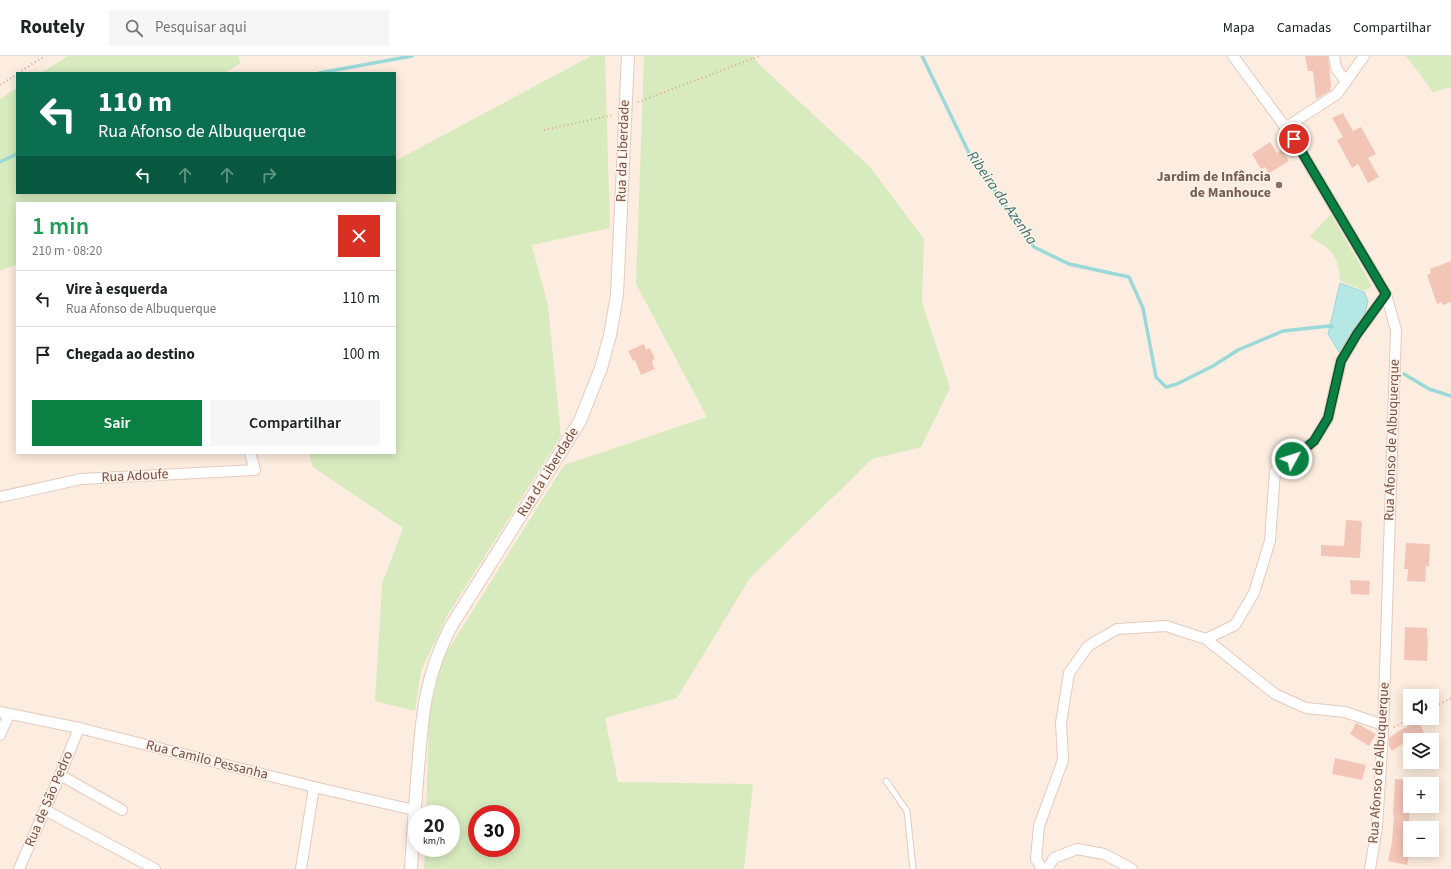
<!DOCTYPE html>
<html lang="pt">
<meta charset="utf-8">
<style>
:root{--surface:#fff;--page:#f6f6f6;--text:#202124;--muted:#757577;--line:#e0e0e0;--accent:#0b8043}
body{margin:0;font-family:"Source Sans 3",sans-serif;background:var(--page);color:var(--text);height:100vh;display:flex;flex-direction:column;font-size:15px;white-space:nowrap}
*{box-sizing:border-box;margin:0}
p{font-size:13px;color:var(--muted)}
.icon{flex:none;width:22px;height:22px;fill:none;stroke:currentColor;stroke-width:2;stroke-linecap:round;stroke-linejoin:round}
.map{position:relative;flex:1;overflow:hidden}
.side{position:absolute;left:16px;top:146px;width:380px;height:252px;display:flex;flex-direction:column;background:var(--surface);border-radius:0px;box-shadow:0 2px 10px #0003}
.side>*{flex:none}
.banner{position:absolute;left:16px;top:16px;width:380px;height:122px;border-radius:0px;box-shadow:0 2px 10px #0003;background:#0b6e4f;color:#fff;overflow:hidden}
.buttons{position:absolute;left:1403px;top:633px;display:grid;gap:8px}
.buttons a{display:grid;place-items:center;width:36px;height:36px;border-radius:0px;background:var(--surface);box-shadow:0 2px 10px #0003;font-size:20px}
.speed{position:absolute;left:408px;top:749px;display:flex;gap:8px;font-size:20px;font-weight:700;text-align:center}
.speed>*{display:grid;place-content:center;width:52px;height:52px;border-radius:50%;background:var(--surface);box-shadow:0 2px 10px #0003;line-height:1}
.speed small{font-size:10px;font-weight:400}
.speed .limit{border:6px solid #d22;background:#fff;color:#111}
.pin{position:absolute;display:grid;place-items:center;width:34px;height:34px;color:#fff;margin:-17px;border:2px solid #fff;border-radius:50%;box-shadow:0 1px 4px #0007}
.me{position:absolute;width:44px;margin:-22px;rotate:50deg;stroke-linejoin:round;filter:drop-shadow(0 0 3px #0008)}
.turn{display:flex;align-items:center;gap:14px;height:84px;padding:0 16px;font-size:18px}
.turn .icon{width:52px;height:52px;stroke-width:2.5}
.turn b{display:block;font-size:28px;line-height:34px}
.lanes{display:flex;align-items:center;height:38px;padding:0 16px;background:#0003;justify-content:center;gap:20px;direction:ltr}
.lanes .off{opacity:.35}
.round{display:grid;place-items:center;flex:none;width:42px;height:42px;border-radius:0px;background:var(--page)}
.head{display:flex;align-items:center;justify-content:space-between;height:68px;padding:0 16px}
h1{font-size:24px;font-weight:600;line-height:30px;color:#1e9e55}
.action{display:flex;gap:8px;margin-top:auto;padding:8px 16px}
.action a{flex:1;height:46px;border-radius:0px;background:var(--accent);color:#fff;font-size:16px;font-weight:600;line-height:46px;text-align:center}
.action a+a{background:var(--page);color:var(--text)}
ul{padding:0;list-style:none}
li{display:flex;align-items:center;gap:12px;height:56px;padding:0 16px;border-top:1px solid var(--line)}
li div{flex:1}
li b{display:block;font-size:15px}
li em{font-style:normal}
header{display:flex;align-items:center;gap:24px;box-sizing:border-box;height:56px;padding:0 20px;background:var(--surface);border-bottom:1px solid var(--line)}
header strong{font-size:19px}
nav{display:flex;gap:22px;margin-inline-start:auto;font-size:14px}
.search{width:280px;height:36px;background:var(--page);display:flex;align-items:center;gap:10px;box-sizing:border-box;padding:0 14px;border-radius:0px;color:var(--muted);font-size:15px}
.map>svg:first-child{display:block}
</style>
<header>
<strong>Routely</strong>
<div class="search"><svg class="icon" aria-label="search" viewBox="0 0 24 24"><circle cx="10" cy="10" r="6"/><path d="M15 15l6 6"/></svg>Pesquisar aqui</div>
<nav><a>Mapa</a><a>Camadas</a><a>Compartilhar</a></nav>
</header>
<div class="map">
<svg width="1451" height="813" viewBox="0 0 1451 813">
<rect width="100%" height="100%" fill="#fdede0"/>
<g fill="#d8ebbf" fill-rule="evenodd">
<path d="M68,0h170l3,7 -17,10h-183z"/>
<path d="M591,0h14l5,172 -78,17 16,61 13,130 -114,180 -26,55 -6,40 -40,-10 7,-117 21,-56 -90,-61 -4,-14h86v-250h-378v61l-15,6h-2v-171l17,-11v105h378v-32z"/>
<path d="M644,0h109l8,10 109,101 54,72 -2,63 28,86 -29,59 -49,12 -122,119 -73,120 -72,20 13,64 135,2 -9,85h-320l1,-21h26v-34h-25l3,-100 14,-56 121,-193 143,-48 -71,-133zM477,758h34v34h-34z"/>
<path d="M1406,0h45v31l-18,5z"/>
<path d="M1331,158l41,72 -7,5 -25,-10c-1,-14 -2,-24 -14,-34 -5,-4 -11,-6 -16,-11z"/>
</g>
<path fill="#b5e7e5" stroke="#9ad9d8" d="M1340,227l24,9 4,9 -3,12 -26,39 -11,-18z"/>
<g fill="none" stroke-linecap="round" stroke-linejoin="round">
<g stroke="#9ad9d8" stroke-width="3.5">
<path d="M922,0l48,99 64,92 35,17 60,13 14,31 13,69 10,10 11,-3 36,-18 25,-16 45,-19 46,-5 3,1"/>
<path d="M319,17l93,-17"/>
<path d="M0,106l17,-8"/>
<path d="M1404,318l25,15 22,7"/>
</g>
</g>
<g fill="#f3c5b7">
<path d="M1305,0h23l3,30 -1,5 -14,8 -3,-28h-5z"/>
<path d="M1343,57l10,18 8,-4 15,27 -8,4 11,19 -11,6 -10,-19 -6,4 -15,-28 6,-3 -11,-19z"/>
<path d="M1270,86l7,11 5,-3 7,11 -20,12 -4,-6 -4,2 -9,-15z"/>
<path d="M1451,205v41l-8,3 -1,-3 -5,2 -10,-29 4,-2 -1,-4z"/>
<path d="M644,288l2,6 4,-2 5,11 -3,1 1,2 -1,1 3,6 -14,6 -6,-15 -2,1 -5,-10z"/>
<path d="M1346,464l16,1 -2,37 -39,-2v-11l23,1z"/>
<path d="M1406,487l24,1 -1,22h-3l-1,16 -18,-1 1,-12h-4z"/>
<path d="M1350,524l20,1 -1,14 -18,-1z"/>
<path d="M1405,571l22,1v10h1l-1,23 -23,-1z"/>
<path d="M1418,665l6,11 -19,10 -13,9 -3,-5v-8l10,-7z"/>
<path d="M1356,667l20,11 -7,12 -19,-12z"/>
<path d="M1335,702l31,7 -4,15 -30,-6z"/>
<path d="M1395,723l15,1 -1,48h1v24l-3,13 -19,-4 4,-19 2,-27h-1z"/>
</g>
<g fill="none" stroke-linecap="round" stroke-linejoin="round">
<defs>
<path id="service" d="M886,725l21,30 6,58"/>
<g id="minor">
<path d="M1233,0l61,83 92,155 10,36 -13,403 -6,94 -7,42"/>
<path d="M1334,0l2,12 10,14"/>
<path d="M1285,72l52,-34 27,-38"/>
<path d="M0,441l81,-18 174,-9 -5,-17"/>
<path d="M1206,583l29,-14 19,-32 16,-52 5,-70 39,-30 14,-23 13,-57 16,-27 29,-40"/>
<path d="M0,656l79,16 235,59 100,23"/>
<path d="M0,679l9,-21"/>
<path d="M60,719l62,35"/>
<path d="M45,754l110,59"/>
<path d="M19,813l41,-94 19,-47"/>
<path d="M301,813l13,-82"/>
<path d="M1042,813l-6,-10 3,-33 24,-66 -2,-37 8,-50 19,-27 29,-17 49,-3 40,13 69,55 31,14 39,4 38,13"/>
<path d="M1047,813l7,-11 23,-9 27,5 28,15"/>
</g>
<path id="tertiary" d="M411,813c2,-33 4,-67 7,-100 4,-54 7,-92 32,-141l130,-207 21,-53 9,-33 7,-40 11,-239"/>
</defs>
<use href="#service" stroke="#e3cabf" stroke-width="7"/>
<use href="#minor" stroke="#e3cabf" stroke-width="12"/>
<use href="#tertiary" stroke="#e3cabf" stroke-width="14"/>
<g stroke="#d8a89b" stroke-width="2" stroke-dasharray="1 3" stroke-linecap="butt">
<path d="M18,17l27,-17"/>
<path d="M0,29l17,-11"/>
<path d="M638,46l122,-46"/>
<path d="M544,74l69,-15"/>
<path d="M1432,652l19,-10"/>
<path d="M1394,671l18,-9"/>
</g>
<use href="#service" stroke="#fff" stroke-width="5"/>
<use href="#minor" stroke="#fff" stroke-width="10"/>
<use href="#tertiary" stroke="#fff" stroke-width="12"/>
</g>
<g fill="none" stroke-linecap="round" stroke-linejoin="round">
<defs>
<path id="route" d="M1292,403l22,-18 14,-23 13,-57 16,-27 29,-40 -92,-155"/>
</defs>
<use href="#route" stroke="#07532c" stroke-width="10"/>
<use href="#route" stroke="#0b8043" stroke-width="7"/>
</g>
<circle fill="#8d6e63" stroke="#fff2e7" stroke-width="1.5" cx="1279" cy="129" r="4"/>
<g text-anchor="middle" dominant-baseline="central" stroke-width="3" stroke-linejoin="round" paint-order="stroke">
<g font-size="14" fill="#754f47" stroke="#fff2e7">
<text transform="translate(623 95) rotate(-88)">Rua da Liberdade</text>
<text transform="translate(1392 384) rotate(-88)">Rua Afonso de Albuquerque</text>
<text transform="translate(548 416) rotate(-58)">Rua da Liberdade</text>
<text transform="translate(135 420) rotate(-3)">Rua Adoufe</text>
<text transform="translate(207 704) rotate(14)">Rua Camilo Pessanha</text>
<text transform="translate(1379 707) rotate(-86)">Rua Afonso de Albuquerque</text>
<text transform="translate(49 743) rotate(-67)">Rua de São Pedro</text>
</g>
<g font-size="14" font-weight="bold" fill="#785e54" stroke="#fff2e7" text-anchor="end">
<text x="1271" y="121">Jardim de Infância<tspan x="1271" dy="16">de Manhouce</tspan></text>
</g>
<g font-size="15" font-style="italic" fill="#387474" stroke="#fff2e7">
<text transform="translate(1002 142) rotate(55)">Ribeira da Azenha</text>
</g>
</g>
</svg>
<div class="buttons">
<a><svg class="icon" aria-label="sound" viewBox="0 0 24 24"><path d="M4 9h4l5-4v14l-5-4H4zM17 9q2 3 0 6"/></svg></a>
<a><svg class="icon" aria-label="layers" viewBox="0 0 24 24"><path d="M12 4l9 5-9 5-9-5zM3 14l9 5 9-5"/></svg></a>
<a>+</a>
<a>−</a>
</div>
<div class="speed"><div>20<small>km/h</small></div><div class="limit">30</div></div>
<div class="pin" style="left:1294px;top:83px;background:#d93025"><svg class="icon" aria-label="arrive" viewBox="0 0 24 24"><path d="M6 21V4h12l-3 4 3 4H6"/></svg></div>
<svg class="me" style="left:1292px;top:403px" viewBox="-20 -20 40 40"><circle r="17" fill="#0b8043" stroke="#fff" stroke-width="3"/><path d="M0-11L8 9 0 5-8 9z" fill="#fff"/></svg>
<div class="banner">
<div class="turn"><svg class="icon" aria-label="left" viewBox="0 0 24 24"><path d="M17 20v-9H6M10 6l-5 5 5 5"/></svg><div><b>110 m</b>Rua Afonso de Albuquerque</div></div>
<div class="lanes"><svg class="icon" aria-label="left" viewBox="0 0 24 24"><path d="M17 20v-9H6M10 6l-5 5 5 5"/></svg><svg class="icon off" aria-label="ahead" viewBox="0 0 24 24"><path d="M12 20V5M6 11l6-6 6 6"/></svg><svg class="icon off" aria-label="ahead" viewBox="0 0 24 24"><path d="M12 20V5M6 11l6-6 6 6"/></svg><svg class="icon off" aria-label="right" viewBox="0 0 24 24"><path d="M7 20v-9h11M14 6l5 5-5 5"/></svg></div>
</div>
<section class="side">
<div class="head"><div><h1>1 min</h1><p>210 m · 08:20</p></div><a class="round" style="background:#d93025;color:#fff"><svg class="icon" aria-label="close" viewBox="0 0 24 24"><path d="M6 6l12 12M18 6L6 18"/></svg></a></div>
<ul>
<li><svg class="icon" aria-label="left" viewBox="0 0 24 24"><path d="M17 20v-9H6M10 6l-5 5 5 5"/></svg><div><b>Vire à esquerda</b><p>Rua Afonso de Albuquerque</p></div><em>110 m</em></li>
<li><svg class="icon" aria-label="arrive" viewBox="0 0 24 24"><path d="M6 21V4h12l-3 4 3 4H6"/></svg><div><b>Chegada ao destino</b></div><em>100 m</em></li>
</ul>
<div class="action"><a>Sair</a><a>Compartilhar</a></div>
</section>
</div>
